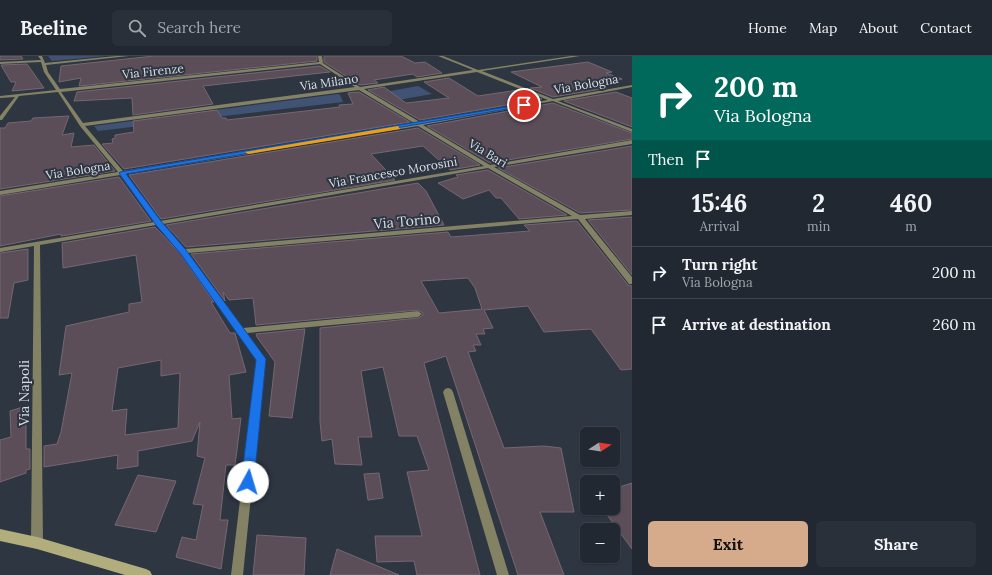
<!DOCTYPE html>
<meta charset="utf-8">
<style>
:root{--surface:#222832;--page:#2a303a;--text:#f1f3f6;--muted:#a2a6ac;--line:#3f444d;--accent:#d6ab8b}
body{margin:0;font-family:Lora,serif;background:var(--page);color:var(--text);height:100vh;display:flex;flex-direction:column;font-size:15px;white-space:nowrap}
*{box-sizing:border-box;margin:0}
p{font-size:13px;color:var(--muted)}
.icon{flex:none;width:22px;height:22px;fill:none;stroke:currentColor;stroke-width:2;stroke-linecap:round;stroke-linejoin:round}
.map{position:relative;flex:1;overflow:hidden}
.panel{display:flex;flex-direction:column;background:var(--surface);width:360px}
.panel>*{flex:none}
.guide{background:#00695c;color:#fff;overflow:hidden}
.needle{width:26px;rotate:78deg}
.controls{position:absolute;left:580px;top:371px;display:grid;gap:8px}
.controls a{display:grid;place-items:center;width:40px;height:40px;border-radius:6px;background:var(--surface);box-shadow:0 1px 3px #0004,0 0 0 1px var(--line);font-size:20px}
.pin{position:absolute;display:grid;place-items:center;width:34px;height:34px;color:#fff;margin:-17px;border:2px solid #fff;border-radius:50%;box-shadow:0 1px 4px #0007}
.me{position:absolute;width:44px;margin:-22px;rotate:6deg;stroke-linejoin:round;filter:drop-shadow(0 0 3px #0008)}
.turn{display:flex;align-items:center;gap:14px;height:84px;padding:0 16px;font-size:18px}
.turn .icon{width:52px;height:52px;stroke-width:2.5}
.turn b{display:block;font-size:28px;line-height:34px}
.then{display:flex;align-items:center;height:38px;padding:0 16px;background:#0003;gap:8px;font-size:15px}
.eta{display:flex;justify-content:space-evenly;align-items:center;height:68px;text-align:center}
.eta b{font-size:24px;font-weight:800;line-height:28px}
.action{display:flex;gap:8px;margin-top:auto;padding:8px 16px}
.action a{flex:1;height:46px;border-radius:6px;background:var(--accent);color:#111;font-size:16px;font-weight:800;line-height:46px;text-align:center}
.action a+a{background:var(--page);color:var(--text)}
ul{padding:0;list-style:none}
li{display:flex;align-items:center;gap:12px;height:52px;padding:0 16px;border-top:1px solid var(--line)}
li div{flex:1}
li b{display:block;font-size:15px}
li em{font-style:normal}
header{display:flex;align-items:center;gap:24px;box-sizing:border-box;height:56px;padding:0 20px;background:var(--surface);border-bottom:1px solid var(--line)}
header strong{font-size:19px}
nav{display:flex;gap:22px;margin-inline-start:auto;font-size:14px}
.search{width:280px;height:36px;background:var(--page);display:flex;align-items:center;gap:10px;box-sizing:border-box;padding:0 14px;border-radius:6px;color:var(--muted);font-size:15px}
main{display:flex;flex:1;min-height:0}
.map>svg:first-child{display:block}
</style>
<header>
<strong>Beeline</strong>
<div class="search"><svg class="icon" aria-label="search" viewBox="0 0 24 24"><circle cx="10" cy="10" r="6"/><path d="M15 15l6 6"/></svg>Search here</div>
<nav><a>Home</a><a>Map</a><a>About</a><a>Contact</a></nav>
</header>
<main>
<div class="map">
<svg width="632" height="519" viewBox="0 0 632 519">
<rect width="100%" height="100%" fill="#2e3642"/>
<g fill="#405375">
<path d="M48,0h58l-54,5z"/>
<path d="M418,30l14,8 -34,6 -13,-8z"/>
<path d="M338,38l2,1 3,7 -245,29 -4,-5z"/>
</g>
<g fill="#5c4e59" stroke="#756772" fill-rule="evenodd">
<path d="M0,0h21l2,3 -23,1z"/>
<path d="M154,0h163v5l-238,25 2,-8 -22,4 2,-16z"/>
<path d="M324,0h77l14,7 10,-1 17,11 -25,4 -4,-3 -39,6 4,3 -18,2 -36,-23z"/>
<path d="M588,6l24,10 -6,1 16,6 -22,6 7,3 -54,9 -23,-9 12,-1 -31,-15z"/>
<path d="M27,8l17,24 -32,3 4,-9h-5l-10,-17z"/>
<path d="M320,10l10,6 -127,14 10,18 -80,11 -1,-17 -58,3 3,-9z"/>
<path d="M449,22l29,18 40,-6 24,9 -122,21 -52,-30 16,-3 22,16 43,-5 -25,-16z"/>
<path d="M359,36l51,30 -286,47 -22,-25 11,-1 -1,-4 3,-1v-3l19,-3 -1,-11 84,-11 5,8h4l1,2 113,-13 -1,-2 14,-1 -5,-11z"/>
<path d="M616,36l16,6v29l-68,-26z"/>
<path d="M553,47l79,30v6l-142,24 -63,-37z"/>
<path d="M69,60l-7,19 12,-2 -3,14 23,-2 21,26 -115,18v-61h5l3,-5 23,-2 2,-3z"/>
<path d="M418,72l62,37 -30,5 -27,-24 -52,8 24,26 -234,39 -32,-44z"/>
<path d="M632,90v64l-52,3 -82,-45z"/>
<path d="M488,114l79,45 -48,4 -18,-21h-5l-7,-8 -26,9 -25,-16 20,-6 -2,-2z"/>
<path d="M119,121l32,44 -90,15v-2l-61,12v-50z"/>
<path d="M418,127l8,8 18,34 -258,22 -20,-22z"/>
<path d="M632,161v58l-44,-55z"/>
<path d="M577,165l51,64 4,1v83l-11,1 -30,-41 -47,3 -16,-26 -44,4 9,18 -10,1 2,5h-9l5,11h-8l3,6 -8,1 36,96 40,-2 17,2 13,64h-34l24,63h-46l-72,-219 -22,7 56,212h-63l-3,-14 -37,1 -2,-26h47l-15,-64 22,-2 -12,-34h-18l-16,-69 -22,4 11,66h-14l4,28 -27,-1 -3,-25 -10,2 -2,-19v-94l98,-10 5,-3v-2l-5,-3 -162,15 -3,-27 -24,2 -6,-8 2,9 -34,-47 257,-22 3,5 79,-6 -6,-6zM468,222l7,10 7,21 -43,4 -18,-32z"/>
<path d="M155,171l25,26 34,49h-3l19,31h5l11,39 -17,3 3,44 9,-1 -6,47h-9l-6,55h8l-7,49 -45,-12 6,-20 14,3 7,-35 -10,-1 12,-46 -8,-2 3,-34 -8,19 -54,10v15l-21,3 1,-14 -74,12v-21l13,-2 4,-12 11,-59 -13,2 7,-49 63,-14v-8l13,-2 -6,-47 -73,13 -1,-25zM161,304v16l19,-3 -2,55 -53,7 2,-26 -15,2 6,-43z"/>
<path d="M28,193v31l-14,3 -6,35h-8v-65z"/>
<path d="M305,273l-13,89 -23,-2 6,-54 -18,-25 -1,-3z"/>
<path d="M26,350v43h4v20l-4,1v3l-26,9v-42l11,-3 -1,-26z"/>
<path d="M379,417l4,25 -15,2 -4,-26z"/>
<path d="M138,419l38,6 -20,51 -41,-7z"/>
<path d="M632,427v66l-30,-41h11v-19z"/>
<path d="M257,479l49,3 -2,37h-51z"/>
<path d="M337,493l62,26h-69z"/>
</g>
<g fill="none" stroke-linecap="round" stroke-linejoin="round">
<g fill="#848264" fill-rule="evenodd">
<path d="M38,0h4l3,7 71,-7h13l-83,9 2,7 12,17 259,-27 -1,-6h4l1,7 37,24 113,-17 -35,-14h5l35,14 93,-14h9l-98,15 71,28 79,-14v2l-74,14 74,28v3l-79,-31 -130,24 67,40 142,-25v4l-138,23 86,48 52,-4v4l-47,4 47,58v7h-3l-51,-65 -390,34 55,75 175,-17 4,3 -4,3 -171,16 18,26 -22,216h-12l26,-216 -76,-107 -25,-27 -116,20 3,298 -2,4 -4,2 -4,-2 -2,-4 3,-297 -34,6v-4l154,-26 -34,-47 -120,20v-4l118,-19 -38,-46 -22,-34 -39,4 -17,24h-2v-4l15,-19 -15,1v-2l56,-6 -12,-18 -3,-10 -41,2v-2l41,-2zM320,8l35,23 -272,36 -22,-31zM477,16l71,28 -128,22 -56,-33zM359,34l55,33 -291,48 -38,-45zM418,70l66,40 -324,55 -34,-47zM488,112l84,48 -387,33 -22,-25z"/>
<path d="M448,332l3,1 2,3 56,183h-12l-54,-183 2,-3z"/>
</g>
<path fill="#b1ad7d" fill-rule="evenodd" d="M0,473l37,8 109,32 4,2 2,4h-27l-88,-26 -37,-8z"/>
</g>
<path fill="#1a73e8" stroke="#114b97" d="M524,48l1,2 -399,68 35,47 25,29 80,109 -12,123 -2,5 -4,1 -5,-1 -2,-5 15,-122 -76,-107 -24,-28 -37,-52 1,-1z"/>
<path fill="#f59e0b" d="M398,70l2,3 -152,25 -3,-2z"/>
<g text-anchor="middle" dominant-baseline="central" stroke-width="4" stroke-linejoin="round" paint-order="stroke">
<g font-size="12" fill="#d9dee6" stroke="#2e3642">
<text transform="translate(153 15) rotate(-6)">Via Firenze</text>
<text transform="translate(329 26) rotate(-8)">Via Milano</text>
<text transform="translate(586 28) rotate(-10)">Via Bologna</text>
<text transform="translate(488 97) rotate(31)">Via Bari</text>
<text transform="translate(78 114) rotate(-9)">Via Bologna</text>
<text transform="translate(393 116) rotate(-10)">Via Francesco Morosini</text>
</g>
<g font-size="14" fill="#d9dee6" stroke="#2e3642">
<text transform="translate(407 165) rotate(-5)">Via Torino</text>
<text transform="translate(24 337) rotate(-90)">Via Napoli</text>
</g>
</g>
</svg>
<div class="controls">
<a><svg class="needle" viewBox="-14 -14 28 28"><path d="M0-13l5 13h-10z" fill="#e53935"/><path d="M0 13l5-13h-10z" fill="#a2a6ac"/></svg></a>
<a>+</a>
<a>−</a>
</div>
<div class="pin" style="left:524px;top:49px;background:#d93025"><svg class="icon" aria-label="arrive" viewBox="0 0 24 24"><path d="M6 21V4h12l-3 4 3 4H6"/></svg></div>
<svg class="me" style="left:248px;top:426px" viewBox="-20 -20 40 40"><circle r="19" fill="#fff"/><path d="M0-13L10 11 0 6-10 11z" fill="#1a73e8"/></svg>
</div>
<section class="panel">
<div class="guide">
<div class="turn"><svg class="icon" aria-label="right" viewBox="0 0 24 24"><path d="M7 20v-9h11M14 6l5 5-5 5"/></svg><div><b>200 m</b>Via Bologna</div></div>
<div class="then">Then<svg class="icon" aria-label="arrive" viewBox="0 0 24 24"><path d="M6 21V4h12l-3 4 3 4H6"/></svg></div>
</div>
<div class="eta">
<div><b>15:46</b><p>Arrival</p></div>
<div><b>2</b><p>min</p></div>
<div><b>460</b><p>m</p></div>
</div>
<ul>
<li><svg class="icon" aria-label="right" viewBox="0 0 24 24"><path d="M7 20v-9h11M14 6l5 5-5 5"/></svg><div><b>Turn right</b><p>Via Bologna</p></div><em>200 m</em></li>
<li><svg class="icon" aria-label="arrive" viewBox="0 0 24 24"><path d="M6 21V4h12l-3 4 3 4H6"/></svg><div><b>Arrive at destination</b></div><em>260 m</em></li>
</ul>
<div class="action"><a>Exit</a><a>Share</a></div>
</section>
</main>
